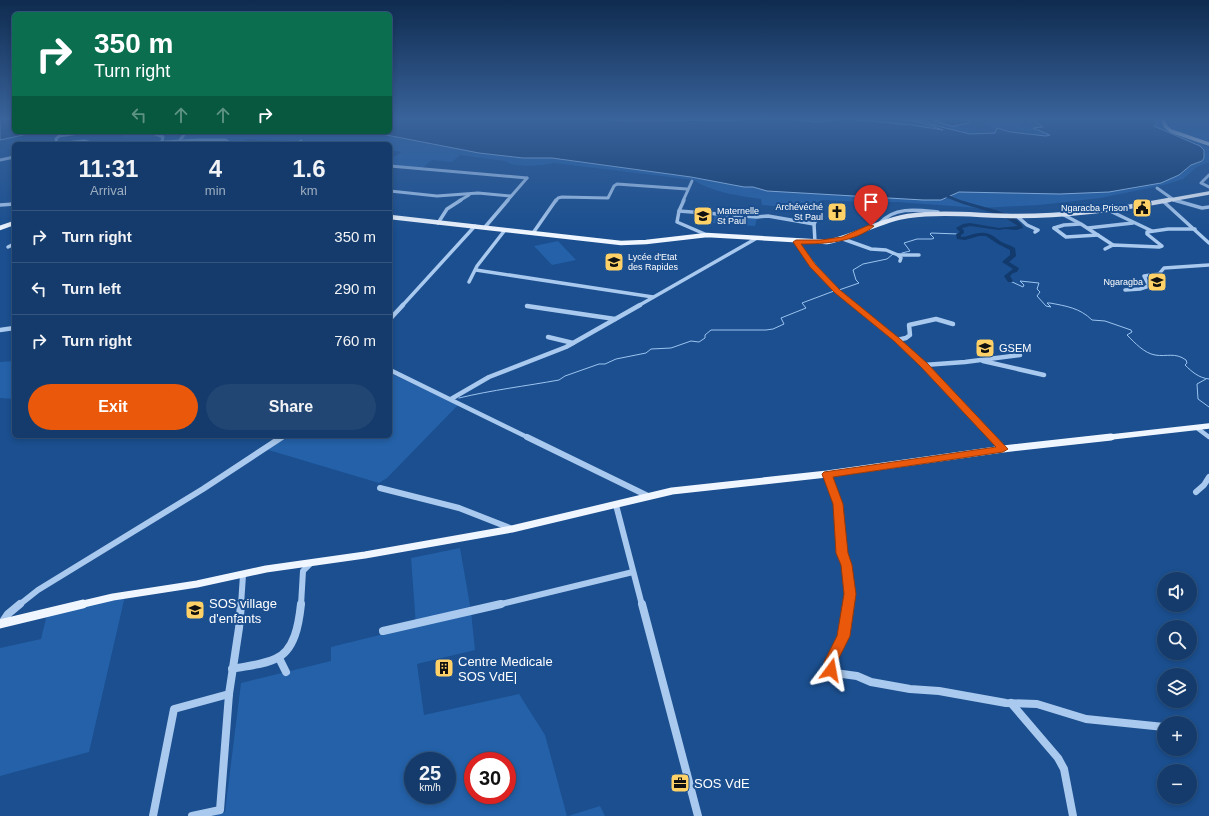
<!DOCTYPE html>
<meta charset="utf-8">
<style>
:root{--surface:#143b6b;--page:#214673;--text:#f1f3f6;--muted:#9dadc1;--line:#33557e;--accent:#ea580c}
body{margin:0;font-family:Helvetica,sans-serif;background:var(--page);color:var(--text);height:100vh;display:flex;flex-direction:column;font-size:15px;white-space:nowrap}
*{box-sizing:border-box;margin:0}
p{font-size:13px;color:var(--muted)}
.icon{flex:none;width:22px;height:22px;fill:none;stroke:currentColor;stroke-width:2;stroke-linecap:round;stroke-linejoin:round}
.map{position:relative;flex:1;overflow:hidden}
.sheet{position:absolute;left:12px;top:142px;width:380px;height:296px;display:flex;flex-direction:column;background:var(--surface);border-radius:6px;box-shadow:0 2px 6px #0003,0 0 0 1px var(--line)}
.sheet>*{flex:none}
.banner{position:absolute;left:12px;top:12px;width:380px;height:122px;border-radius:6px;box-shadow:0 2px 6px #0003,0 0 0 1px var(--line);background:#0b6e4f;color:#fff;overflow:hidden}
.tools{position:absolute;left:1157px;top:572px;display:grid;gap:8px}
.tools a{display:grid;place-items:center;width:40px;height:40px;border-radius:50%;background:var(--surface);box-shadow:0 2px 6px #0003,0 0 0 1px var(--line);font-size:20px}
.speed{position:absolute;left:404px;top:752px;display:flex;gap:8px;font-size:20px;font-weight:700;text-align:center}
.speed>*{display:grid;place-content:center;width:52px;height:52px;border-radius:50%;background:var(--surface);box-shadow:0 2px 6px #0003,0 0 0 1px var(--line);line-height:1}
.speed small{font-size:10px;font-weight:400}
.speed .limit{border:6px solid #d22;background:#fff;color:#111}
.pin{position:absolute;display:grid;place-items:center;width:34px;height:34px;color:#fff;margin:-41px -17px;border-radius:50% 50% 50% 0;rotate:-45deg;box-shadow:0 0 4px #0007}
.pin .icon{rotate:45deg}
.me{position:absolute;width:44px;margin:-22px;rotate:13deg;stroke-linejoin:round;filter:drop-shadow(0 0 3px #0008)}
.turn{display:flex;align-items:center;gap:14px;height:84px;padding:0 16px;font-size:18px}
.turn .icon{width:52px;height:52px;stroke-width:2.5}
.turn b{display:block;font-size:28px;line-height:34px}
.lanes{display:flex;align-items:center;height:38px;padding:0 16px;background:#0003;justify-content:center;gap:20px;direction:ltr}
.lanes .off{opacity:.35}
.eta{display:flex;justify-content:space-evenly;align-items:center;height:68px;text-align:center}
.eta b{font-size:24px;font-weight:700;line-height:28px}
.primary-button{display:flex;gap:8px;margin-top:auto;padding:8px 16px}
.primary-button a{flex:1;height:46px;border-radius:24px;background:var(--accent);color:#fff;font-size:16px;font-weight:700;line-height:46px;text-align:center}
.primary-button a+a{background:var(--page);color:var(--text)}
ul{padding:0;list-style:none}
li{display:flex;align-items:center;gap:12px;height:52px;padding:0 16px;border-top:1px solid var(--line)}
li div{flex:1}
li b{display:block;font-size:15px}
li em{font-style:normal}
.map>svg:first-child{display:block}
</style>
<div class="map">
<svg width="1209" height="816" viewBox="0 0 1209 816">
<rect width="100%" height="100%" fill="#1b4f8f"/>
<g fill="#2461a8" fill-rule="evenodd">
<path d="M652,118h173l-10,4 -27,-3 -116,2z"/>
<path d="M897,118l33,1 7,4 31,5 15,6 -18,-1 -32,-8 -7,-3z"/>
<path d="M1001,118h32l-13,2 2,5 28,10c-10,3 -18,-3 -27,-5 -12,-2 -32,3 -39,-8l2,-2z"/>
<path d="M1154,118h55v25l-8,1 8,4v14l-12,5 -14,12 -19,6 -64,13 -61,7 -59,3 -83,-6h-33l-41,-2 -14,5 -1,4 -46,-4 -1,-6c-19,-3 -51,-7 -67,-19l-140,-17c-14,3 -37,5 -50,-2l-44,-6 -8,7 -20,-2 -11,9 -31,-2v-8l12,-7 -12,-2v-6h-87h16l1,-2 -71,-3h-3l-6,5h-87l27,-4 5,-8h186l108,21 44,5h29l139,19 53,10h9l14,4 170,9 10,-1 12,-7 128,1 22,-1 23,-3 29,-6 18,-8 12,-10 7,-3 5,-6v-5l-7,-8 -42,-17 -17,-2 -6,-3h6l17,4 3,-2z"/>
<path d="M130,132h39l-6,5h-42z"/>
<path d="M715,214l42,4 -2,8 -42,-3z"/>
<path d="M558,241l18,19 -24,5 -18,-19z"/>
<path d="M14,361v38l-14,-1v-36z"/>
<path d="M390,373l68,32 -71,73 -8,5 -114,-34 21,-13h104z"/>
<path d="M460,548l11,63 4,39 -58,14 7,51 95,-21 26,41 22,81h-357l15,-4 16,-129 90,-22v-14l85,-21 -5,-68zM413,761h34v34h-34zM473,761h34v34h-34z"/>
<path d="M125,596l-36,156 -89,24v-128l41,-9 7,-29z"/>
<path d="M600,806l5,10h-37z"/>
</g>
<g fill="#123a6d" stroke="#9cc4f0">
<path d="M0,118h14v14h23l-37,8z"/>
<path d="M390,118h205l32,3h34l127,-2 27,3 31,-3 66,6 31,5 -24,-8 -28,-4 33,3 9,4 37,9 25,-1 2,-5 13,4 36,4 4,-1 -17,-7 10,-1 -11,-8 122,-1 3,5 -3,3 46,20 4,4v8l-2,3 -11,4 -12,10 -18,8 -52,9 -49,2 -101,-2 -18,8h-18l-156,-9 -14,-4h-9l-53,-10 -139,-19h-29l-44,-5 -108,-21h19z"/>
<path d="M954,118h15l-2,1 2,4 -15,3 1,1 -21,-6z"/>
</g>
<g fill="none" stroke-linecap="round" stroke-linejoin="round">
<g stroke="#9cc4f0" stroke-width="1">
<path d="M902,253l8,-2 -6,-8 13,-4h15l2,-1 -4,-4 1,-1 27,1"/>
<path d="M1010,281l13,6 1,-2 -4,-4 19,2 -2,6 3,3 -3,4 9,10 5,1 -4,-4h3c16,3 30,5 42,17l13,1 26,9 1,2 -5,3c8,8 17,18 28,20 12,2 20,-3 31,5l1,3 -2,2c7,7 14,13 24,14"/>
<path d="M839,290l20,-7 -3,-3 -3,-10 10,-6 24,-5 6,-5"/>
<path d="M1206,379l-9,5 1,15 11,8"/>
<path d="M459,398c33,-8 67,-12 100,-18l6,-4 34,-12h6l11,-5 30,-6 5,-4 20,-1 20,-7 8,1 6,-4v-3l6,-5h55l7,-1 11,-5 -3,-6 25,-10 -4,-5 32,-12"/>
</g>
<path fill="#123a6d" fill-rule="evenodd" d="M940,193h4c7,3 15,7 23,9 15,5 48,10 56,25v1l-7,2 -11,-1 -6,1 -29,-4 -8,2 2,3v2l-3,2v2c7,0 12,-4 19,-4 9,-1 13,3 20,8 5,3 10,4 15,7l1,8 -7,6 10,6 -2,4 -4,1 -3,3 3,5 -1,1h-4l-4,-6 9,-7 -11,-7 8,-7v-5l-12,-6 -12,-8h-7l-14,4 -8,-1 -1,-5 4,-2 -4,-4 7,-4 7,-1 29,5 19,-2 -17,-11 -38,-11 -23,-9z"/>
<g stroke="#a9c9ee" stroke-width="3">
<path d="M151,132l12,5 -1,4"/>
<path d="M180,140l6,-8"/>
<path d="M57,144l27,-3 12,3"/>
<path d="M57,144l-1,-5 3,-3 26,-4"/>
<path d="M133,144l65,-4h27l7,4"/>
<path d="M298,144l3,-3"/>
<path d="M0,160l14,-3"/>
<path d="M390,166l137,12"/>
<path d="M1209,175l-8,8 8,4"/>
<path d="M1157,188l17,12"/>
<path d="M390,191l47,5 41,-3 33,3"/>
<path d="M1173,200l5,1"/>
<path d="M459,201l10,-6"/>
<path d="M507,201l20,-23"/>
<path d="M556,201l2,-3 4,-1 46,1 6,-12 3,-2 70,5"/>
<path d="M683,201l9,-20"/>
</g>
<g stroke="#a9c9ee" stroke-width="3.5">
<path d="M684,200l-5,11 -2,11 30,13"/>
<path d="M1174,200l28,8 7,-1"/>
<path d="M1164,202l45,41"/>
<path d="M0,205l14,-1"/>
<path d="M1106,209l46,22"/>
<path d="M679,211l78,6 11,-1 46,8"/>
<path d="M1062,214l19,10 32,21"/>
<path d="M1017,216l10,9 11,5 -3,2"/>
<path d="M438,223l9,-14 14,-9"/>
<path d="M880,223c15,-17 38,-13 58,-11"/>
<path d="M485,227l23,-27"/>
<path d="M1054,228l12,9 32,-2"/>
<path d="M1054,228l10,-3 16,-1"/>
<path d="M1088,228l45,-5"/>
<path d="M533,233l23,-33"/>
<path d="M843,239l28,10 15,1 12,5h21"/>
<path d="M796,241c17,25 36,46 59,65"/>
<path d="M815,242l-1,-18 4,-8"/>
<path d="M8,247l6,-3"/>
<path d="M1105,249l8,-4 46,2 3,-1 -15,-12v-2l21,-3h27"/>
<path d="M898,255l3,3 -1,3"/>
<path d="M476,270l177,27"/>
<path d="M469,282l8,-16 28,-36"/>
<path d="M1125,290l15,-1 9,-3 -5,-10 15,-2 5,-6 45,-3"/>
<path d="M402,306l73,-80"/>
<path d="M638,306l119,-68"/>
</g>
<g stroke="#a9c9ee" stroke-width="4.5">
<path d="M854,305l43,35 27,25 69,73"/>
<path d="M527,306l88,13"/>
<path d="M390,319l13,-14"/>
<path d="M0,330l14,-2"/>
<path d="M548,337l25,6"/>
<path d="M897,340l9,-2 4,-3 -1,-10 27,-6 17,5"/>
<path d="M983,361l61,14"/>
<path d="M924,365l41,-3 55,-7"/>
<path d="M390,370l139,68"/>
<path d="M451,399l38,-22 77,-30 74,-42"/>
<path d="M1197,428l12,9"/>
<path d="M280,438l3,-2"/>
</g>
<g stroke="#a9c9ee" stroke-width="6">
<path d="M527,437l121,59"/>
<path d="M992,437l11,12"/>
<path d="M827,474l11,30 4,49 4,12 4,30 -1,10"/>
<path d="M380,488l79,20 51,20"/>
<path d="M1196,492l8,-7 5,-8"/>
<path d="M616,505l26,100"/>
<path d="M19,605l19,-15 165,-101 79,-52"/>
<path d="M241,605l2,-30"/>
<path d="M301,605l2,-34 7,-7"/>
<path d="M497,605l136,-33"/>
</g>
<g stroke="#a9c9ee" stroke-width="8">
<path d="M642,604l56,212"/>
<path d="M849,604l-5,32 -14,26 1,8 4,3 22,3 14,6 39,7 29,2 67,12 31,1 49,15 78,8"/>
<path d="M2,623l6,-9 12,-10"/>
<path d="M383,631l118,-27"/>
<path d="M279,658l7,14"/>
<path d="M232,669c14,-3 30,-4 43,-10 20,-8 24,-36 26,-55"/>
<path d="M1011,703l47,55 6,11 9,47"/>
<path d="M153,816l21,-107 55,-15"/>
<path d="M192,816l28,-6 9,-116 10,-66 2,-24"/>
</g>
<g stroke="#f0f6ff" stroke-width="3.5">
<path d="M1162,118l4,9 5,4 38,13"/>
<path d="M1164,201l45,-8"/>
</g>
<g stroke="#f0f6ff" stroke-width="4.5">
<path d="M390,217l231,26 25,-1 61,-7 120,7c28,-5 52,-22 81,-26 37,-5 73,0 110,0 48,0 103,-7 151,-16"/>
<path d="M0,228l14,-5"/>
</g>
<path stroke="#f0f6ff" stroke-width="5.5" d="M1102,438l107,-12"/>
<path stroke="#f0f6ff" stroke-width="7" d="M79,605l34,-8 84,-13 69,-15 99,-14 147,-26 160,-38 155,-17 176,-25 108,-12"/>
<path stroke="#f0f6ff" stroke-width="9" d="M0,624l83,-20"/>
</g>
<linearGradient id="sky" x2="0" y2="1"><stop stop-color="#0f2b4f"/><stop offset="0.51" stop-color="#39639b"/><stop offset="1" stop-color="#39639b" stop-opacity="0"/></linearGradient>
<rect width="1209" height="233" fill="url(#sky)"/>
<path fill="#ea580c" stroke="#983908" d="M869,225l5,1c-18,16 -50,18 -73,18l14,20 25,26 59,48 28,25 81,86 -5,3 -170,25 10,27 5,49 4,12 4,29 -6,42 -13,26 1,8 -2,4 -5,1 -4,-1 -3,-12 13,-26 7,-42 -3,-29 -5,-12 -3,-49 -11,-30 2,-2 172,-25 -75,-80 -27,-26 -59,-48 -25,-26 -17,-25 3,-2h25l21,-3z"/>
<defs>
<symbol id="civic-square" viewBox="-11 -11 22 22"><rect x="-9" y="-9" width="18" height="18" rx="4" fill="#ffd166" stroke="#1b4f8f"/><path d="M-.6-6.5H3V-4.5H.6V-3L4-1V1h2V6H-6V1h2V-1L-.6-3ZM-1.2 2.5V6h2.4V2.5Z" fill="#111"/></symbol>
<symbol id="church-square" viewBox="-11 -11 22 22"><rect x="-9" y="-9" width="18" height="18" rx="4" fill="#ffd166" stroke="#1b4f8f"/><path d="M-1.2-6h2.4v3.5h3.3v2.4h-3.3V6h-2.4V-.1h-3.3v-2.4h3.3Z" fill="#111"/></symbol>
<symbol id="school-square" viewBox="-11 -11 22 22"><rect x="-9" y="-9" width="18" height="18" rx="4" fill="#ffd166" stroke="#1b4f8f"/><path d="M0-5L7-2L0 1L-7-2ZM-4 1L0 2.5L4 1V4Q0 6-4 4Z" fill="#111"/></symbol>
<symbol id="building-square" viewBox="-11 -11 22 22"><rect x="-9" y="-9" width="18" height="18" rx="4" fill="#ffd166" stroke="#1b4f8f"/><path d="M-4-6H4V6H1V3H-1V6H-4ZM-2.5-4.3h1.7v1.8h-1.7ZM.8-4.3h1.7v1.8H.8ZM-2.5-1h1.7V.8h-1.7ZM.8-1h1.7V.8H.8Z" fill="#111"/></symbol>
<symbol id="office-square" viewBox="-11 -11 22 22"><rect x="-9" y="-9" width="18" height="18" rx="4" fill="#ffd166" stroke="#1b4f8f"/><path d="M-6-3h4V-5.5h4V-3h4V5H-6ZM-1-4.5V-3h2v-1.5ZM-6 0V1H6V0Z" fill="#111"/></symbol>
</defs>
<g fill-rule="evenodd">
<use href="#civic-square" x="1131" y="197" width="22" height="22"/>
<use href="#church-square" x="826" y="201" width="22" height="22"/>
<use href="#school-square" x="692" y="205" width="22" height="22"/>
<use href="#school-square" x="603" y="251" width="22" height="22"/>
<use href="#school-square" x="1146" y="271" width="22" height="22"/>
<use href="#school-square" x="974" y="337" width="22" height="22"/>
<use href="#school-square" x="184" y="599" width="22" height="22"/>
<use href="#building-square" x="433" y="657" width="22" height="22"/>
<use href="#office-square" x="669" y="772" width="22" height="22"/>
</g>
<g text-anchor="middle" dominant-baseline="central" stroke-width="4" stroke-linejoin="round" paint-order="stroke">
<g font-size="9" fill="#fff" stroke="#1b4f8f" text-anchor="end">
<text x="823" y="207">Archévéché<tspan x="823" dy="10">St Paul</tspan></text>
<text x="1128" y="208">Ngaracba Prison</text>
<text x="717" y="211" text-anchor="start">Maternelle<tspan x="717" dy="10">St Paul</tspan></text>
<text x="628" y="257" text-anchor="start">Lycée d'Etat<tspan x="628" dy="10">des Rapides</tspan></text>
<text x="1143" y="282">Ngaragba</text>
</g>
<g font-size="11" fill="#fff" stroke="#1b4f8f" text-anchor="start">
<text x="999" y="348">GSEM</text>
</g>
<g font-size="13" fill="#fff" stroke="#1b4f8f" text-anchor="start">
<text x="209" y="603">SOS village<tspan x="209" dy="15">d'enfants</tspan></text>
<text x="458" y="661">Centre Medicale<tspan x="458" dy="15">SOS VdE|</tspan></text>
<text x="694" y="783">SOS VdE</text>
</g>
</g>
</svg>
<div class="tools">
<a><svg class="icon" aria-label="sound" viewBox="0 0 24 24"><path d="M4 9h4l5-4v14l-5-4H4zM17 9q2 3 0 6"/></svg></a>
<a><svg class="icon" aria-label="search" viewBox="0 0 24 24"><circle cx="10" cy="10" r="6"/><path d="M15 15l6 6"/></svg></a>
<a><svg class="icon" aria-label="layers" viewBox="0 0 24 24"><path d="M12 4l9 5-9 5-9-5zM3 14l9 5 9-5"/></svg></a>
<a>+</a>
<a>−</a>
</div>
<div class="speed"><div>25<small>km/h</small></div><div class="limit">30</div></div>
<div class="pin" style="left:871px;top:226px;background:#d93025"><svg class="icon" aria-label="arrive" viewBox="0 0 24 24"><path d="M6 21V4h12l-3 4 3 4H6"/></svg></div>
<svg class="me" style="left:831px;top:670px" viewBox="-20 -20 40 40"><path d="M0-17L14 15 0 8-14 15z" fill="#ea580c" stroke="#fff" stroke-width="4"/></svg>
<div class="banner">
<div class="turn"><svg class="icon" aria-label="right" viewBox="0 0 24 24"><path d="M7 20v-9h11M14 6l5 5-5 5"/></svg><div><b>350 m</b>Turn right</div></div>
<div class="lanes"><svg class="icon off" aria-label="left" viewBox="0 0 24 24"><path d="M17 20v-9H6M10 6l-5 5 5 5"/></svg><svg class="icon off" aria-label="ahead" viewBox="0 0 24 24"><path d="M12 20V5M6 11l6-6 6 6"/></svg><svg class="icon off" aria-label="ahead" viewBox="0 0 24 24"><path d="M12 20V5M6 11l6-6 6 6"/></svg><svg class="icon" aria-label="right" viewBox="0 0 24 24"><path d="M7 20v-9h11M14 6l5 5-5 5"/></svg></div>
</div>
<section class="sheet">
<div class="eta">
<div><b>11:31</b><p>Arrival</p></div>
<div><b>4</b><p>min</p></div>
<div><b>1.6</b><p>km</p></div>
</div>
<ul>
<li><svg class="icon" aria-label="right" viewBox="0 0 24 24"><path d="M7 20v-9h11M14 6l5 5-5 5"/></svg><div><b>Turn right</b></div><em>350 m</em></li>
<li><svg class="icon" aria-label="left" viewBox="0 0 24 24"><path d="M17 20v-9H6M10 6l-5 5 5 5"/></svg><div><b>Turn left</b></div><em>290 m</em></li>
<li><svg class="icon" aria-label="right" viewBox="0 0 24 24"><path d="M7 20v-9h11M14 6l5 5-5 5"/></svg><div><b>Turn right</b></div><em>760 m</em></li>
</ul>
<div class="primary-button"><a>Exit</a><a>Share</a></div>
</section>
</div>
